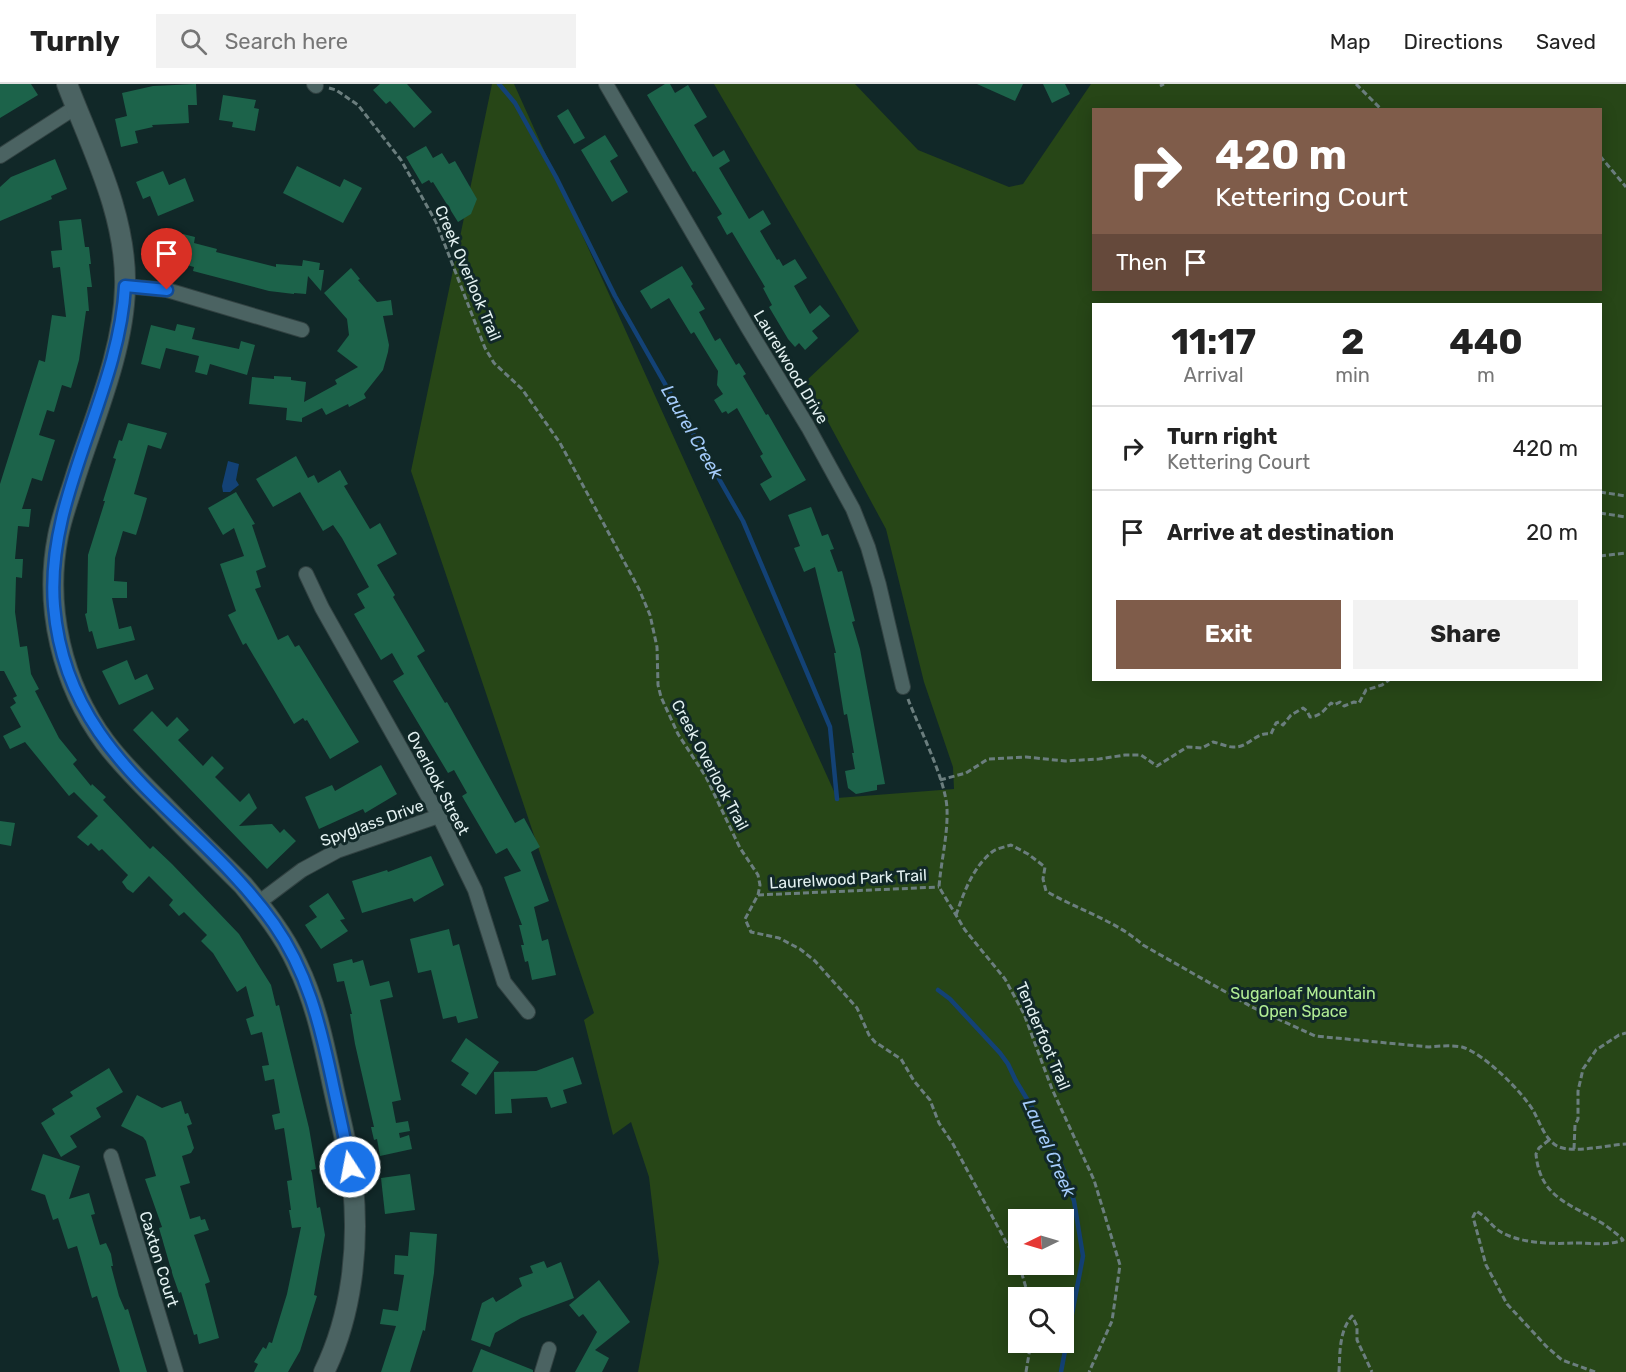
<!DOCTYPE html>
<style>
:root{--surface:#fff;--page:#f2f2f2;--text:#222;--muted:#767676;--line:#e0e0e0;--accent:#7f5c4a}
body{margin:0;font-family:Rubik,sans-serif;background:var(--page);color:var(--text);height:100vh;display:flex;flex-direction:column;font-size:22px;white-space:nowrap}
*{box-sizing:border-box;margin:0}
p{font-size:20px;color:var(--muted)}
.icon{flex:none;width:33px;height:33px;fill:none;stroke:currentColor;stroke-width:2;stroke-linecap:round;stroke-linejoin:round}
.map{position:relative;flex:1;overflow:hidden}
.sheet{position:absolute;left:1092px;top:219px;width:510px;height:378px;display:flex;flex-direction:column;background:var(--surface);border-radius:0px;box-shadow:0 3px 15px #0003}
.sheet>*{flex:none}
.hud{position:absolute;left:1092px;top:24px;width:510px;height:183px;border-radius:0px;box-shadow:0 3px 15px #0003;background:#7f5c4a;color:#fff;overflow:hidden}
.needle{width:39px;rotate:265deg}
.tools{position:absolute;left:1008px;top:1125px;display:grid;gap:12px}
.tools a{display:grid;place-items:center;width:66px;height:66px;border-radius:0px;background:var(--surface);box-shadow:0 3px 15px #0003;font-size:30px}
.pin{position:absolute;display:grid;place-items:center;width:51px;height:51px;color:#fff;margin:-62px -26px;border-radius:50% 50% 50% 0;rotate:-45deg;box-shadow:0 0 6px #0007}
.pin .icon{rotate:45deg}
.me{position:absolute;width:66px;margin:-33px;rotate:349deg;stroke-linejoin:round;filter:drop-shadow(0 0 4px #0008)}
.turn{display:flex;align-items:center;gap:21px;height:126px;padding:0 24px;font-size:27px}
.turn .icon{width:78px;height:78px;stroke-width:2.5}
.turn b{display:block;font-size:42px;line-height:51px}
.then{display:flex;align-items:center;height:57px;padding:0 24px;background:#0003;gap:12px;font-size:22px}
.eta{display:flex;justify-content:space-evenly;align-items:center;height:102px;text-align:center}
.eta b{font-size:36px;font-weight:700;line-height:42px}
.button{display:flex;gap:12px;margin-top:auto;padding:12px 24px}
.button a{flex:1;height:69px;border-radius:0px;background:var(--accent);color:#fff;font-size:24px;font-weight:700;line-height:69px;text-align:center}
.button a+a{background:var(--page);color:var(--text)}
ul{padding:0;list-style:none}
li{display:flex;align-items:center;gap:18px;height:84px;padding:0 24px;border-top:2px solid var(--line)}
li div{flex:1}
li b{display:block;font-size:22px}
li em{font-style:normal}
header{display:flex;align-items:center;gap:36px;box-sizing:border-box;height:84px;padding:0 30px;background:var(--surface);border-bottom:2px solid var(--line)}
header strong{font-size:28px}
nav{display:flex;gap:33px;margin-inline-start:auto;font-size:21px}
.search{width:420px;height:54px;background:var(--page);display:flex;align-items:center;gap:15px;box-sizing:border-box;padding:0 21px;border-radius:0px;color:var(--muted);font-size:22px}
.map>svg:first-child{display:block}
</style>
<header>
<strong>Turnly</strong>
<div class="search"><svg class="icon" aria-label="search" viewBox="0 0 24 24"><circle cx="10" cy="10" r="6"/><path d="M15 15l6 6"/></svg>Search here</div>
<nav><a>Map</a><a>Directions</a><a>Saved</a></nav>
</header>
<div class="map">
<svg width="1626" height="1288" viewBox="0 0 1626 1288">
<rect width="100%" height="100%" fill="#112828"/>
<path fill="#274617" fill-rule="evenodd" d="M492,0h22l323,714 117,-9 -1,-22 -29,-85 -38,-153 -80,-148 53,-50 -145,-247h141l63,66 91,37 14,-3 68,-100h535v1288h-988l21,-110 -10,-85 -18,-55 -18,13 -29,-115 10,-7 -183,-542zM1094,26h506v180h-506zM1094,220h506v376h-506zM1018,1136h46v44h-46zM1018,1214h46v44h-46z"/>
<path fill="#134276" d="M228,377l11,3 -3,16 3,5 -9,7h-7l-1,-6z"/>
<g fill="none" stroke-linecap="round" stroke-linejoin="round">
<g stroke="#134276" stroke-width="4.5">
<path d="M499,0l16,19 41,74 59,119 128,225 87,206 7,72"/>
<path d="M938,906l12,9 50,54 8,11 8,17 28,46 20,44 10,30 9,55 -22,116"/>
</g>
</g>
<g fill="#1c634a">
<path d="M0,0h31l7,11 -38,23z"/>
<path d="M196,0l1,21h-9l1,18 -37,2 1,2 -18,4 3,12 -17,4 -6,-28 12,-3 -5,-23 31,-7z"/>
<path d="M380,0h27l25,28 -18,16 -24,-27 -4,3 -13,-14z"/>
<path d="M665,0h5l5,9 13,-8 19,32 -13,8 19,32 11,-7 6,11 -11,7 30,51 14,-9 8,14 -11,7 17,29 2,-1 4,7 12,-7 12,19 -13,8 16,28 10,-9 10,11 -18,15 6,7 -13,12 -6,-7 -4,4 -7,-8 -19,-32 3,-2 -9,-17 2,-1 -33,-55 -5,3 -10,-18 5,-3 -27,-43 -2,1 -46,-77z"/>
<path d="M977,0h46l-8,17z"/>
<path d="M1043,0h22l5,10 -18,9z"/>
<path d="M223,11l33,5 -2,8 5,1 -4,22 -23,-4 1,-5 -14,-2z"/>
<path d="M568,25l17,29 -11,6 -17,-28z"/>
<path d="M605,51l13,21 -8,5 18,31 -16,10 -31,-52z"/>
<path d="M426,62l7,12 9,-5 7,11 6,-3 22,38 -6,15 -13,8 -25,-40 -2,1 -2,-3 -7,4 -16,-27z"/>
<path d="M55,75l12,30 -16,7 1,3 -52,22v-34l11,-10z"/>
<path d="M297,82l43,21 4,-8 18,9 -19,35 -60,-30z"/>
<path d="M163,87l6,14 16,-7 9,23 -36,15 -8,-20 -7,3 -7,-17z"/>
<path d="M81,135l4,28h4l2,17h-2l3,23h-5l2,24h-3l-7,49 -8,28 -9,-3 -8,27 -7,-2 -8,25 16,5 -13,41 -10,-3 -10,31h9l-2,18 -11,-1 -3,33h8l-1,19 -6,-1 -1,35 5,35 7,-1 4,28 8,15 -4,2 24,47 18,22 -4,4 18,22 1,-2 14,13 -3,3 47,49 3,-3 19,18 67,70 32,51 5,21 3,-1 30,123 7,41 -5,1 1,3 5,35 3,-1 5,28 -11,60 3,1 -17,55 -12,21h-34l4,-8 -4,-2 9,-15 3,2 3,-7 3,1 15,-49 14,-67 -9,1 -3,-18h2l-4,-29 5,-1 -8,-52 -9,2 -3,-15 8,-2 -6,-34 -9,2 -3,-15 7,-1 -7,-33 -11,3 -5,-16 8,-3 -8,-30 -9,6 -24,-39 -12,-12 6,-6 -23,-23 -5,4 -10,-11 4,-5 -24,-24 -16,17 -6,-4 -5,-7 6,-7 -26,-26 -3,2 -8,-8 -3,3 -11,-9 21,-21 -24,-24 -5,4 -44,-54 -15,7 -7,-13 18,-9 -11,-20 6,-4 -3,-5 4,-2 -13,-25h-4v-187l39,-124 6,2 7,-47 14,2 -6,-50 -7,1 -2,-17 11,-1 -3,-29z"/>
<path d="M183,150l12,3 -1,6 23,6 -1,3 60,15v-3l26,2 1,-6 17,3 -1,7h5l-3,21 -13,-15 -2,18 -12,-1v1l-25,-3 -76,-20 1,-4 -32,-9 6,-22 13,4z"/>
<path d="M682,182l11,18 -2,2 14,23 -6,3 16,29 5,-3 16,27 3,-2 7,11 -3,2 23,39 2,-1 38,66 -36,21 -10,-17 12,-7 -12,-21 3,-2 -26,-46 -9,6 -2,-3 -4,2 -8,-13 9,-6 -6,-9 1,-14 -24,-39 -3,2 -22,-36 -18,11 -11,-18z"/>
<path d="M351,184l9,11 -2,1 19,22 14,-2 2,15 -10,1 6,29 -1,7 -5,18 -19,24 2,4 -17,9 -1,-3 -22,11 -4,-7 -20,10v4l-16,-2 1,-12 -38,-4 3,-27 22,2v-3l17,1v3l15,2 -2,20 33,-18 -2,-4 23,-13 -21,-16 12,-16 -2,-16 -23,-26z"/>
<path d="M177,240l18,4 -3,11 47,10 2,-8 14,4 -8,30 -37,-11 -3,11 -12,-3 4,-16 -33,-8 -6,21 -19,-5 10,-39 24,6z"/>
<path d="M128,339l39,10 -6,16 -13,-4 -14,49 13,4 -6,21 -5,16 -13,-4 -8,27 -1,23 13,1v16h-15l7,31 12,-3 4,14 -38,9 -5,-18 -3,1 -4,-18 2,-1 1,-58 17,-54h-2l13,-42 -3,-1 6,-18 3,1z"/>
<path d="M296,372l12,22 6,-3 4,8 22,-13 8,14 -4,2 26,43 10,-6 17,31 -20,11 18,30 -2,2 32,54 -8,5 28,47 2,-1 68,121 9,-5 16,29 -9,5 18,49 -15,6 8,34 6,-2 8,36 -24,5 -4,-19 -3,1 -4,-17h3l-5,-20h3l-18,-48 17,-6 -14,-23 -11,6 -34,-58 5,-3 -13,-23 -6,3 -55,-92 11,-7 -12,-21 -11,7 -27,-46 11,-6 -8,-14 12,-7 -27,-49 -9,-13 -10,6 -23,-39 -27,15 -17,-28z"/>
<path d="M236,408l19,32 -3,1 14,42 -10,4 5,16 -6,2 23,51 10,-5 7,12 4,-2 60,97 -29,17 -23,-39 -2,1 -2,-3 -9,6 -48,-81 -3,2 -15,-30 8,-4 -16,-47 24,-8 -10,-28 -11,7 -15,-27z"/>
<path d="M811,423l11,29 6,-2 6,15 -4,1 8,22 4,-1 13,50 -3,1 8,27 25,135 -8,1v5l-21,4 -8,-6 -3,-17 10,-2 -3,-16h2l-7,-39 -3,1 -10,-62h2l-21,-86 -11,5 -10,-24 6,-2 -12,-31z"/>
<path d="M127,576l8,20 12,-6 7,15 -35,16 -17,-34z"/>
<path d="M152,627l15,16 10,-10 12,13 -11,10 25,26 9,-10 12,12 -9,9 25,25 9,-9 8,15 -18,18 33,-2 8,9 4,-4 12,12 -29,28 -134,-139z"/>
<path d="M381,681l16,29 -32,19 -2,-4 -44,20 -14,-32 27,-12 3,6z"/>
<path d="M0,737l15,2 -4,23 -11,-2z"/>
<path d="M431,772l13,29 -30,17 -2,-4 -50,15 -10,-32 35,-11 1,2z"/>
<path d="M328,809l17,26 -5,1 8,11 -27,18 -16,-24 12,-8 -8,-11z"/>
<path d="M449,845l4,17 6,-2 19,74 -20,5 -2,-7 -13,3 -12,-49 -13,3 -8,-34z"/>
<path d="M352,875l1,4 10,-3 7,26 19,-5 4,16 -13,3 21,100 -9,2 4,21 12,-2 2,10 -11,2 1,5 9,-3 3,14 -32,7 -3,-17 -3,1 -3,-13h3l-19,-83 -5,-30h2l-8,-33 -7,1 -4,-18z"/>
<path d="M466,954l33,24 -23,33 -15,-10 8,-12 -18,-12z"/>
<path d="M573,973l9,27 -19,6 4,13 -16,5 -4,-11 -36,2 1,14 -17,1 -1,-42 42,-1z"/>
<path d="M109,984l14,24 -27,16 5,9 -31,19 7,11 -16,10 -20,-34 14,-9 -3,-5 21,-13 -3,-4z"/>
<path d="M137,1011l25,13 19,-7 4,13 3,-1 4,11 -5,2 7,22 -3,5 -9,3 8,27 -10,3 10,33 10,-3 1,4 4,-1 4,11 -15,5 16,47 -5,2 14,54 -20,6 -2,-10 -3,1 -13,-43 -2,1 -6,-17 -14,-48 3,-1 -17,-48 11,-3 -10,-35 -3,-4 -22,-11z"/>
<path d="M43,1070l37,12 -11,33 20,-6 6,21 -4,1 9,30 6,-2 5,11 2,12h-2l8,30 6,14 3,-1 19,63h-27l-23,-76 -5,2 -15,-52 -9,3 -10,-31 -5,2 -8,-25 -14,-5z"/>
<path d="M410,1090l5,36 -30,4 -4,-36z"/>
<path d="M410,1148l27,2 -3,39 -9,58 -2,-1 -13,42h-29l15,-46 -16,-2 3,-15 15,2 6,-36 -10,-1 1,-19 13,1z"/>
<path d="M544,1177l3,7 14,-6 13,36 -53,20 -26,15 -5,14 -19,-7 11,-37 11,-6 3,5 26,-16 -3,-8 14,-5 -3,-7z"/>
<path d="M599,1196l31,42 -35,28 14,8 -7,14h-27l22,-40 -14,-18 -4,3 -10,-12z"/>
<path d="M481,1265l52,21v2h-61z"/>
</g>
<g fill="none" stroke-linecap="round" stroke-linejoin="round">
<defs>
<g id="minor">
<path d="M314,0l2,2"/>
<path d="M606,0l142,244 60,99 45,82 15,38 11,38 24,102"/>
<path d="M0,72l76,-49"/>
<path d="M125,202l42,4 135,40"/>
<path d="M306,490l16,34 117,208 36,74 29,92 24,30"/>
<path d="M258,819l44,-33 35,-19 102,-35"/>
<path d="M111,1072l65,216"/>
<path d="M542,1288l7,-23"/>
</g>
<path id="secondary" d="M67,0c25,65 60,132 58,203 -1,62 -30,129 -49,188 -6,20 -14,40 -18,61 -14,71 4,148 47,206 17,23 38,43 58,63 26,27 53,53 80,80 20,24 41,50 54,79 19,39 27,80 36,122 7,33 16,65 20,99 6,62 -1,130 -29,187"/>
</defs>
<use href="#minor" stroke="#324242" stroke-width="16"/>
<use href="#secondary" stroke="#324242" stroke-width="22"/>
<g stroke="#6b7e7e" stroke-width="3" stroke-dasharray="6 3" stroke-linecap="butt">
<path d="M1356,0l26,26"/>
<path d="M1160,2l4,-2"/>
<path d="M329,4l7,2 22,15 43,55 35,62 49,126 9,15 28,26 38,54 79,146 11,26 7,32 1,38 3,12 17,37 28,43 34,71 18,27 2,10 -2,10 -13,24 6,13 28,6 21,11 15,12 42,47 12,27 6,7 26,17 13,22 16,19 9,23 14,21 65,120"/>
<path d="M1600,72l26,31"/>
<path d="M1600,408l26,4"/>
<path d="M1600,429l26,4"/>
<path d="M1600,472l26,-3"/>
<path d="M908,615c11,29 38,81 39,110 1,26 -6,52 -8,78l26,43 40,49 19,35 28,75 42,91 26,85 -8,56 -23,51"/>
<path d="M940,696l26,-7 22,-14 38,-2 39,4 34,-2 26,-4h16l16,11 30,-19 15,1 11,-6c6,1 14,5 20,5 16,1 23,-16 38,-13l5,-11 3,-1 4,3 8,-10 12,-7 4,3 3,6c11,-1 14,-7 21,-14l3,2 6,-3 4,4 10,-4 5,1 7,-13 16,-5 7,-5"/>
<path d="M758,811l181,-8"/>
<path d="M956,831c8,-23 17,-48 36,-63 5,-4 13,-5 19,-7l17,9 17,13 -2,12 3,12c32,19 69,29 97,54l109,62 63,29 114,11c11,-1 22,-2 33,0 21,6 61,45 72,65 6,11 11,27 23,34 15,8 50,-1 69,-2"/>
<path d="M1549,1056l-10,8 -3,6c4,45 36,50 69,71 6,5 13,9 18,15 -16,6 -31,3 -47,3 -23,1 -54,1 -75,-11 -9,-5 -15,-16 -25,-21l-3,6 13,48 21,39 40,43 15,13 33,12"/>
<path d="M1574,1065l1,-24 3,-6v-28l5,-22 13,-19 23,-15 7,-2"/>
<path d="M1019,1180l10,34"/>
<path d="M1026,1288l5,-30"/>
<path d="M1339,1288c1,-19 0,-41 13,-56l5,10v14l15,32"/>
</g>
<use href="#minor" stroke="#4b6362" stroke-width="14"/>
<use href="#secondary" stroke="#4b6362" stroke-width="20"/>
</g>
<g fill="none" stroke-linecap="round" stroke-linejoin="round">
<defs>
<path id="route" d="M167,206l-42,-4c-6,109 -80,211 -71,320 13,155 141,206 220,318 33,47 46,100 58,156 6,29 13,57 18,87"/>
</defs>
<use href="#route" stroke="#114b97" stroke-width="15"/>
<use href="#route" stroke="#1a73e8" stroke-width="10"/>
</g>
<g text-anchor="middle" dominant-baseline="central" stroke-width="6" stroke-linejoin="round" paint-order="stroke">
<g font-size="16" fill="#e3f1f1" stroke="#112828">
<text transform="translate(468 189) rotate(67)">Creek Overlook Trail</text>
<text transform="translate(791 283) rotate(59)">Laurelwood Drive</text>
<text transform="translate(710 681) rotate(62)">Creek Overlook Trail</text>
<text transform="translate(438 699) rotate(62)">Overlook Street</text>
<text transform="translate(372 739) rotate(-20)">Spyglass Drive</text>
<text transform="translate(848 795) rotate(-3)">Laurelwood Park Trail</text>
<text transform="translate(1043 952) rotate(67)">Tenderfoot Trail</text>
<text transform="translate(159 1175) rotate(73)">Caxton Court</text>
</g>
<g font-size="16" fill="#b1ed94" stroke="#112828">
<text x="1303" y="909">Sugarloaf Mountain<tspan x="1303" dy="18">Open Space</tspan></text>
</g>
<g font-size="18" font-style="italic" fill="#a4cbfa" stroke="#112828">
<text transform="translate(692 348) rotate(60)">Laurel Creek</text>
<text transform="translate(1049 1064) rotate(66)">Laurel Creek</text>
</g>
</g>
</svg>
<div class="tools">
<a><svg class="needle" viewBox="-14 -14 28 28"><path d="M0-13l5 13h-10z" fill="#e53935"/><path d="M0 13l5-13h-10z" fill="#767676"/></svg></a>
<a><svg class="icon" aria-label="search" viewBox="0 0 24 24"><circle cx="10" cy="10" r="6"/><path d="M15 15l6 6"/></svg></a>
</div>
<div class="pin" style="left:167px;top:206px;background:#d93025"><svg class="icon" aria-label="arrive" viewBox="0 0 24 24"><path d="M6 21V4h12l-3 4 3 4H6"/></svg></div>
<svg class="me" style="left:350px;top:1083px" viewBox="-20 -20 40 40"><circle r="17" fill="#1a73e8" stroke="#fff" stroke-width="3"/><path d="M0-11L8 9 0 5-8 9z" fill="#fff"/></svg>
<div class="hud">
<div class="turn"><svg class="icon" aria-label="right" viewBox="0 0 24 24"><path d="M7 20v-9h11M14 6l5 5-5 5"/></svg><div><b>420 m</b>Kettering Court</div></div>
<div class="then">Then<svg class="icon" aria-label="arrive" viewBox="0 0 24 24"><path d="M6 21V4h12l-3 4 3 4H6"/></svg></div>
</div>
<section class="sheet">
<div class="eta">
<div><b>11:17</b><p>Arrival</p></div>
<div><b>2</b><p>min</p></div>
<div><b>440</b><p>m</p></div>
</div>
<ul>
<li><svg class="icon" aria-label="right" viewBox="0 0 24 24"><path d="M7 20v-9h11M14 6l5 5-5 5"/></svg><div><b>Turn right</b><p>Kettering Court</p></div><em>420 m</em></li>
<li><svg class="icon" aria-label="arrive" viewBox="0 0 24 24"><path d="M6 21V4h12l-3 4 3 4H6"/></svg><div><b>Arrive at destination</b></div><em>20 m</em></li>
</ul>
<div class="button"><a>Exit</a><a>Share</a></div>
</section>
</div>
